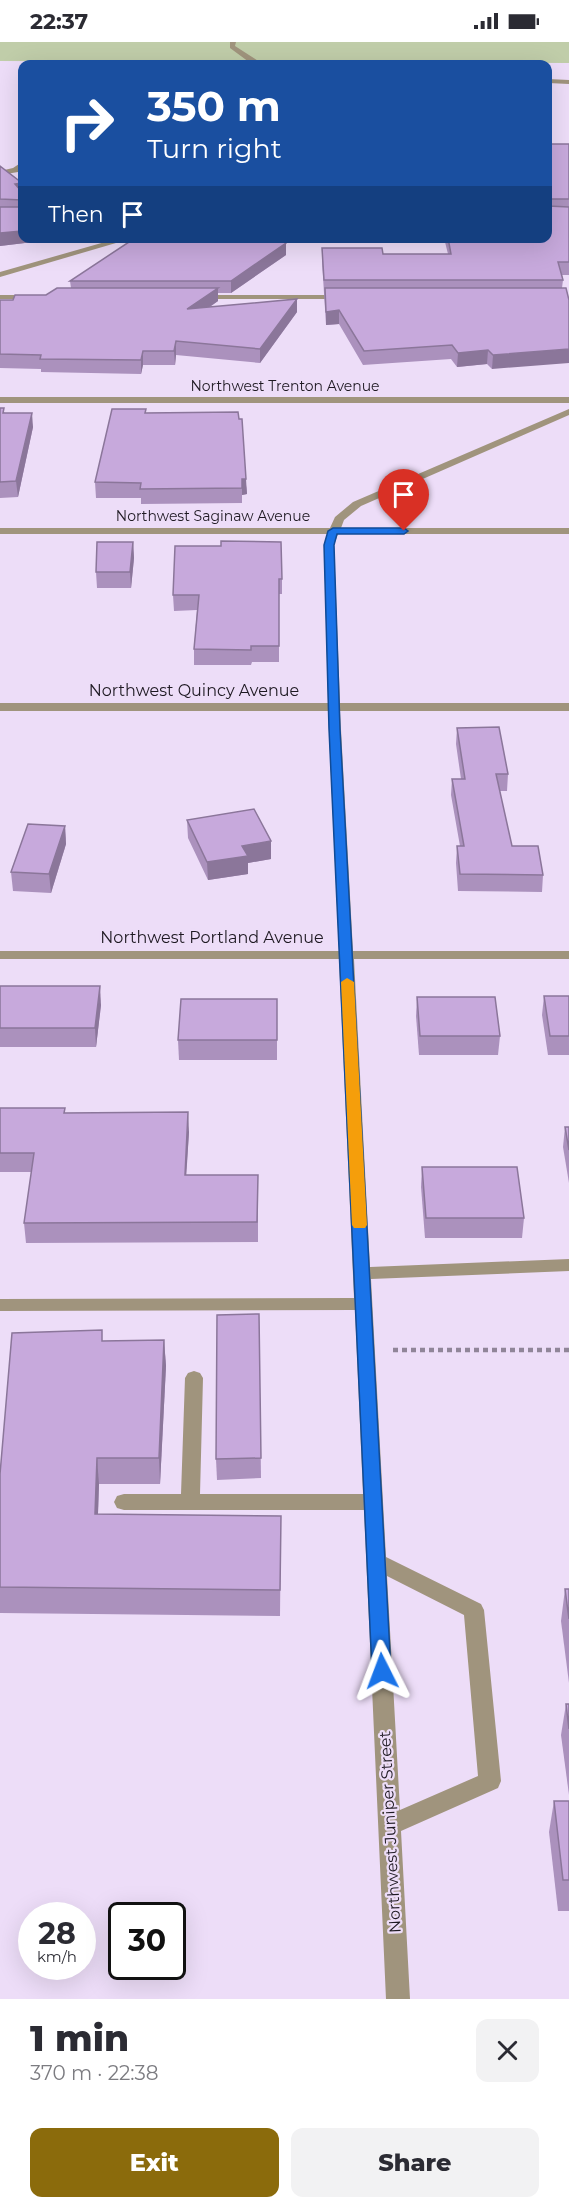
<!DOCTYPE html>
<meta charset="utf-8">
<style>
:root{--surface:#fff;--page:#f2f2f3;--text:#2b2b33;--muted:#7c7c81;--accent:#8b6b0c}
body{margin:0;font-family:Montserrat,sans-serif;background:var(--page);color:var(--text);height:100vh;display:flex;flex-direction:column;font-size:22px;white-space:nowrap}
*{box-sizing:border-box;margin:0}
p{font-size:20px;color:var(--muted)}
.icon{flex:none;width:33px;height:33px;fill:none;stroke:currentColor;stroke-width:2;stroke-linecap:round;stroke-linejoin:round}
.map{position:relative;height:1957px;overflow:hidden}
.sheet{display:flex;flex-direction:column;background:var(--surface);flex:1}
.sheet>*{flex:none}
.banner{position:absolute;left:18px;top:18px;width:534px;height:183px;border-radius:12px;box-shadow:0 6px 24px #0002;background:#1a4fa0;color:#fff;overflow:hidden}
.speed{position:absolute;left:18px;top:1860px;display:flex;gap:12px;font-size:30px;font-weight:700;text-align:center}
.speed>*{display:grid;place-content:center;width:78px;height:78px;border-radius:50%;background:var(--surface);box-shadow:0 6px 24px #0002;line-height:1}
.speed small{font-size:15px;font-weight:400}
.speed .limit{border:3px solid #111;border-radius:9px;background:#fff;color:#111}
.pin{position:absolute;display:grid;place-items:center;width:51px;height:51px;color:#fff;margin:-62px -26px;border-radius:50% 50% 50% 0;rotate:-45deg;box-shadow:0 0 6px #0007}
.pin .icon{rotate:45deg}
.me{position:absolute;width:66px;margin:-33px;rotate:357deg;stroke-linejoin:round;filter:drop-shadow(0 0 4px #0008)}
.turn{display:flex;align-items:center;gap:21px;height:126px;padding:0 30px;font-size:27px}
.turn .icon{width:78px;height:78px;stroke-width:2.5}
.turn b{display:block;font-size:42px;line-height:51px}
.then{display:flex;align-items:center;height:57px;padding:0 30px;background:#0003;gap:12px;font-size:22px}
.round{display:grid;place-items:center;flex:none;width:63px;height:63px;border-radius:12px;background:var(--page)}
.headline{display:flex;align-items:center;justify-content:space-between;height:102px;padding:0 30px}
h1{font-size:36px;font-weight:800;line-height:45px}
.button{display:flex;gap:12px;margin-top:auto;padding:12px 30px}
.button a{flex:1;height:69px;border-radius:12px;background:var(--accent);color:#fff;font-size:24px;font-weight:800;line-height:69px;text-align:center}
.button a+a{background:var(--page);color:var(--text)}
.status{display:flex;justify-content:space-between;align-items:center;height:42px;padding:0 30px;background:var(--surface);direction:ltr}
.status svg{height:16px;fill:currentColor}
.map>svg:first-child{display:block}
</style>
<div class="status"><b>22:37</b><svg viewBox="0 0 49 12"><path d="M0 12V9h3v3zM5 12V6h3v6zM10 12V3h3v9zM15 12V0h3v12zM26 1h20v11H26zM47 4h2v5h-2z"/></svg></div>
<div class="map">
<svg width="569" height="1957" viewBox="0 0 569 1957">
<rect width="100%" height="100%" fill="#edddf8"/>
<path fill="#c0cda9" d="M0,0h569v21l-569,-2z"/>
<g fill="none" stroke-linecap="round" stroke-linejoin="round">
<path stroke="#908598" stroke-width="4.5" stroke-dasharray="5 4" stroke-linecap="butt" d="M393,1308h176"/>
<g fill="#a0947d" fill-rule="evenodd">
<path d="M230,0h6l-1,4 28,18 -14,-2 -19,-14z"/>
<path d="M548,37l21,1v4l-21,-1z"/>
<path d="M22,120v5l-4,5 -18,3v-4l13,-3z"/>
<path d="M119,196h14l-133,39v-5z"/>
<path d="M0,253h35l4,2 -4,2h-35z"/>
<path d="M200,253h144l4,2 -4,2h-147l-1,-2z"/>
<rect x="0" y="355" width="569" height="6"/>
<path d="M569,367v6l-208,91 -17,14 -3,8h228v6h-231l-4,11 6,158h229v8h-229l13,240h216v8h-215l16,308 199,-8v12l-198,8 15,278 95,47 3,6 17,171 -3,7 -97,43 9,168h-24l-22,-489h-240l-7,-2 -3,-6 3,-6 7,-2h57l4,-116 3,-5 6,-2 6,2 3,5 -3,116h163l-8,-184 -355,1v-12l354,-1 -15,-339h-339v-8h339l-11,-240h-328v-8h328l-4,-158 4,-11h-328v-6h330l5,-11 18,-15zM387,1534l77,39 14,161 -78,34z"/>
</g>
</g>
<g fill="#ab91bd">
<path d="M548,102h21v131h-7l1,5 -1,8 -70,81 -5,-5 -30,3 -6,-8 -88,6 -24,-41 -13,1 -4,-64v-13l61,6h65l-4,-16h104z"/>
<path d="M0,124l22,17v55l36,1 -58,7z"/>
<path d="M286,213l-55,38h-13v8l-8,6 87,-8v13l-37,51 -84,-8 -1,10h-32l-2,9 -100,-2v-3l-41,-1v-68h13l33,-5 25,-7 -1,-7z"/>
<path d="M0,366l5,5 28,14 -15,70 -18,1z"/>
<path d="M238,370l9,82 -5,1v8l-101,1v-6h-45l-1,-16 51,-69z"/>
<path d="M133,500l1,16 -3,30h-34l-1,-16z"/>
<path d="M282,537v15h-3v68h-27l-1,3h-57v-16l3,-39 -23,1 -1,-16z"/>
<path d="M457,686l51,46 -1,17h-8l13,55 31,29 -1,17 -84,-1 -2,-28 1,-17h3l-9,-51 1,-16h9l-5,-35z"/>
<path d="M187,778l84,39 -23,4v11l-40,6 -20,-42z"/>
<path d="M65,784l1,18 -15,49 -38,-2 -2,-19z"/>
<path d="M0,944l101,19 -5,42h-96z"/>
<path d="M544,954h25v59h-21l-6,-40z"/>
<path d="M417,955l83,39 -2,19h-79l-3,-39z"/>
<path d="M277,957v61h-98l-1,-20z"/>
<path d="M0,1066l65,5 124,19 -3,43 72,20v47l-232,1 -2,-20 8,-51h-32z"/>
<path d="M565,1085h4v56l-6,-36z"/>
<path d="M422,1125l102,51 -2,20h-97l-4,-51z"/>
<path d="M259,1272l2,164 -44,2 -1,-21z"/>
<path d="M164,1298l2,26 -6,118h-61l-1,30 183,2 -1,100 -280,-3v-139l103,-133z"/>
<path d="M565,1547h4v94l-8,-62z"/>
<path d="M566,1662h3v91l-8,-60z"/>
<path d="M554,1759h15v110h-11l-9,-79z"/>
</g>
<g fill="#8b769a">
<path d="M15,142h7v11z"/>
<path d="M22,189v7l36,1 -58,7v-13z"/>
<path d="M286,201v12l-55,38v-12z"/>
<path d="M218,246v13l-31,21v-13z"/>
<path d="M297,257v13l-37,51v-14z"/>
<path d="M339,268v14l-13,1v-13z"/>
<path d="M176,299v14l-1,10 -1,-14z"/>
<path d="M569,307v14l-77,6 1,-14z"/>
<path d="M488,308l-1,14 -30,3 1,-14z"/>
<path d="M143,309v14l-2,9v-14z"/>
<path d="M32,371l1,14 -15,70 -2,-16z"/>
<path d="M242,437h4l1,15 -5,1z"/>
<path d="M133,500l1,16 -3,30 -1,-16z"/>
<path d="M65,784l1,18 -15,49 -2,-19z"/>
<path d="M271,799v18l-23,4v11l-40,6 -1,-18 35,-16z"/>
<path d="M100,944l1,19 -5,42 -1,-19z"/>
<path d="M188,1070l1,20 -4,63v-20z"/>
<path d="M164,1298l2,26 -6,118 -1,-26z"/>
<path d="M97,1416l2,26 -2,57 -2,-27z"/>
</g>
<g fill="#c7a9dc" stroke="#8b769a" stroke-width="1.5">
<path d="M548,102h21v55h-20l-1,7z"/>
<path d="M0,124l22,17 -7,1 7,8v8l-22,-1z"/>
<path d="M22,158v31l-22,2v-26h21z"/>
<path d="M548,164l21,1v55h-11l5,18h-239l-2,-32h60l1,6h68l-3,-16h100z"/>
<path d="M138,196h148v5l-55,38h-161l62,-41z"/>
<path d="M57,246h161l-31,21 110,-10 -37,50 -84,-8 -2,10h-31l-2,9 -101,-1 1,-4 -41,-1v-54h13l2,-5h31z"/>
<path d="M325,246h241l3,12v49l-76,6 -5,-5 -30,3 -6,-8 -88,6 -25,-41 -13,2z"/>
<path d="M0,366h4l-1,5h29l-16,68 -16,1z"/>
<path d="M112,367h34l-1,4 93,-1 1,7h3l4,60h-4v9l-102,1 1,-6 -46,-1z"/>
<path d="M221,499l60,1 1,37h-3v67h-28v4l-57,-1 5,-54h-26l2,-49h46z"/>
<path d="M97,500h36l-3,30h-34z"/>
<path d="M499,685l9,47h-12l16,72h26l5,29 -83,-1 -3,-28h7l-12,-67h13l-8,-51z"/>
<path d="M254,767l17,32 -29,5 6,10 -41,6 -20,-42z"/>
<path d="M28,782l37,2 -16,48 -38,-2z"/>
<path d="M0,944h100l-5,42h-95z"/>
<path d="M544,954h25v40h-19z"/>
<path d="M417,955h78l5,39h-80z"/>
<path d="M181,957h96v41h-99z"/>
<path d="M0,1066h65l-1,5 124,-1 -3,63h73l-1,47 -233,1 10,-70h-34z"/>
<path d="M565,1085h4v23z"/>
<path d="M422,1125h95l7,51h-98z"/>
<path d="M259,1272l2,144 -45,1 1,-144z"/>
<path d="M102,1288v11l62,-1 -5,118h-62l-2,56 186,2 -1,74 -280,-3v-113l12,-141z"/>
<path d="M565,1547h4v30z"/>
<path d="M566,1662h3v25z"/>
<path d="M554,1759h15v79h-6z"/>
</g>
<path fill="#1a73e8" stroke="#114b97" stroke-width="1.5" d="M333,486h71l4,3 -4,3h-67l-3,11 6,184 51,942 -2,6 -7,2 -7,-2 -3,-6 -43,-942 -5,-184 4,-14z"/>
<path fill="#f59e0b" d="M347,936l7,4 13,243 -2,3h-11l-2,-3 -11,-243z"/>
<g text-anchor="middle" dominant-baseline="central" stroke-width="4.5" stroke-linejoin="round" paint-order="stroke">
<g font-size="14" fill="#1e1922" stroke="#edddf8">
<text x="285" y="344">Northwest Trenton Avenue</text>
<text x="213" y="474">Northwest Saginaw Avenue</text>
</g>
<g font-size="16" fill="#1e1922" stroke="#edddf8">
<text x="194" y="648">Northwest Quincy Avenue</text>
<text x="212" y="895">Northwest Portland Avenue</text>
<text transform="translate(390 1790) rotate(-93)">Northwest Juniper Street</text>
</g>
</g>
</svg>
<div class="speed"><div>28<small>km/h</small></div><div class="limit">30</div></div>
<div class="pin" style="left:404px;top:489px;background:#d93025"><svg class="icon" aria-label="arrive" viewBox="0 0 24 24"><path d="M6 21V4h12l-3 4 3 4H6"/></svg></div>
<svg class="me" style="left:382px;top:1629px" viewBox="-20 -20 40 40"><path d="M0-17L14 15 0 8-14 15z" fill="#1a73e8" stroke="#fff" stroke-width="4"/></svg>
<div class="banner">
<div class="turn"><svg class="icon" aria-label="right" viewBox="0 0 24 24"><path d="M7 20v-9h11M14 6l5 5-5 5"/></svg><div><b>350 m</b>Turn right</div></div>
<div class="then">Then<svg class="icon" aria-label="arrive" viewBox="0 0 24 24"><path d="M6 21V4h12l-3 4 3 4H6"/></svg></div>
</div>
</div>
<section class="sheet">
<div class="headline"><div><h1>1 min</h1><p>370 m · 22:38</p></div><a class="round"><svg class="icon" aria-label="close" viewBox="0 0 24 24"><path d="M6 6l12 12M18 6L6 18"/></svg></a></div>
<div class="button"><a>Exit</a><a>Share</a></div>
</section>
